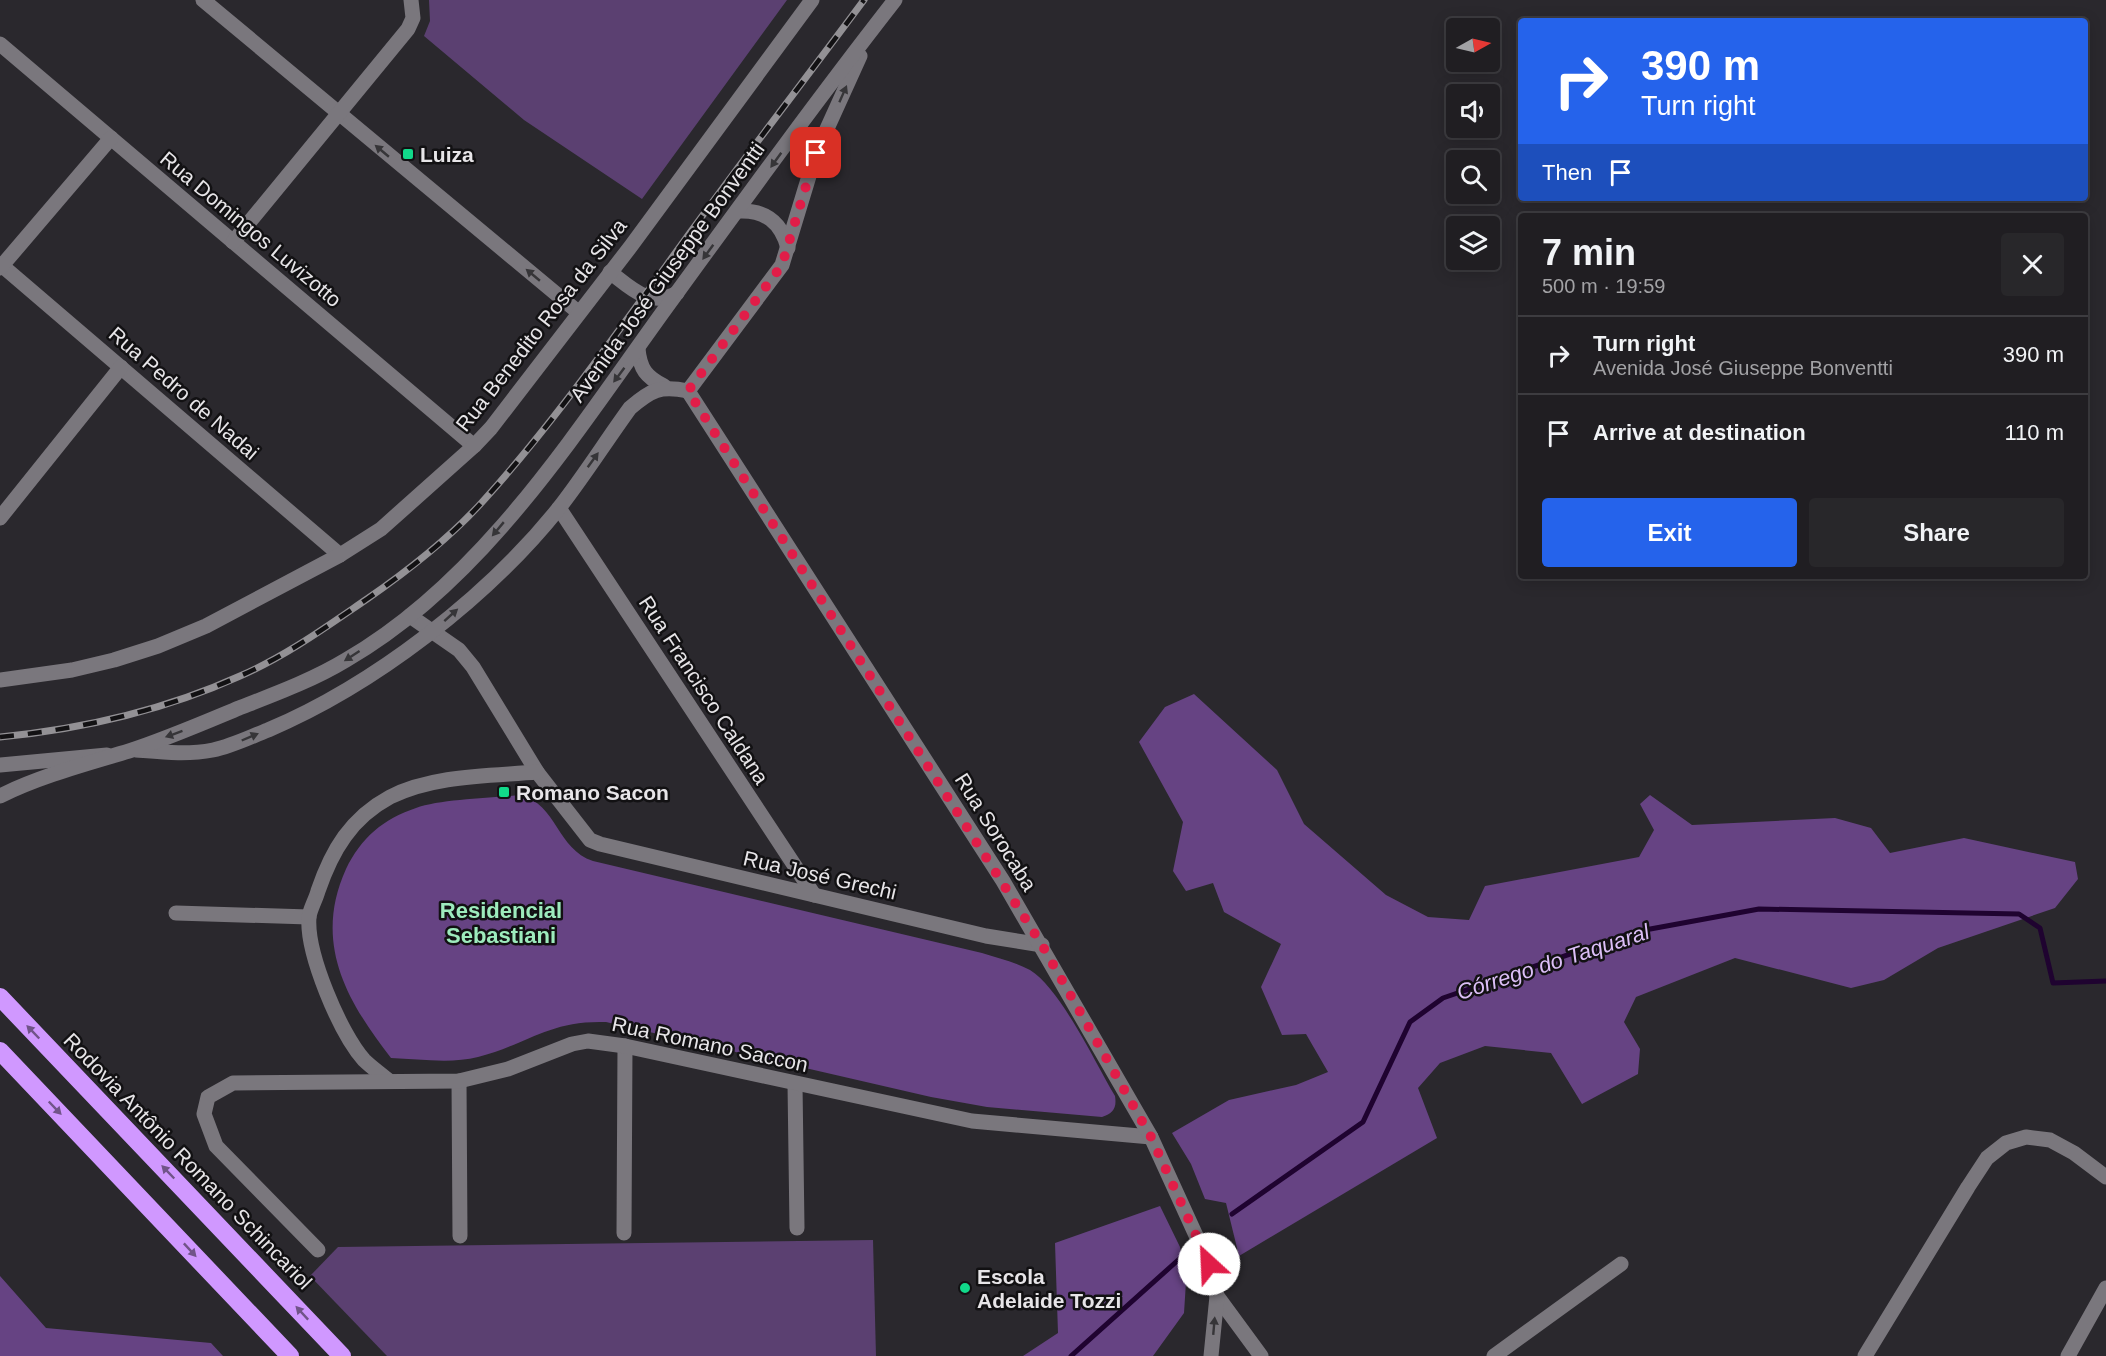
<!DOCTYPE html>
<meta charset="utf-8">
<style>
:root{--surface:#201e22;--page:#28272a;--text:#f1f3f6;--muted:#a2a2a5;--line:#3d3c40;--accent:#2563eb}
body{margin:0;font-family:Helvetica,sans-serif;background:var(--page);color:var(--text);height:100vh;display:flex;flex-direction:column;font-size:22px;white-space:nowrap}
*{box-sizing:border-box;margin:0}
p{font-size:20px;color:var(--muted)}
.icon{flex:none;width:33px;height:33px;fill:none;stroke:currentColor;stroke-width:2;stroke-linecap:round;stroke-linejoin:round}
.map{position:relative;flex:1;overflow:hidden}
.drawer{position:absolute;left:1518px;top:213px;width:570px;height:366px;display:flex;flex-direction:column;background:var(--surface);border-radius:6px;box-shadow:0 3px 15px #0003,0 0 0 2px var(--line)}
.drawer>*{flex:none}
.guide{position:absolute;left:1518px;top:18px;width:570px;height:183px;border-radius:6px;box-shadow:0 3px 15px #0003,0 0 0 2px var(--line);background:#2563eb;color:#fff;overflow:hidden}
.needle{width:39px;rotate:82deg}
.buttons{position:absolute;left:1446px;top:18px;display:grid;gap:12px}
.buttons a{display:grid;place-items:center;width:54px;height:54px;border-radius:6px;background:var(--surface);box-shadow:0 3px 15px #0003,0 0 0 2px var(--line);font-size:30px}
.pin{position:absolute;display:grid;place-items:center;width:51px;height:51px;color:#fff;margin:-26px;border-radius:12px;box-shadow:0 3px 9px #0006}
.me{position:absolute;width:66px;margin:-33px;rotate:335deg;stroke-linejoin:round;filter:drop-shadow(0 0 4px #0008)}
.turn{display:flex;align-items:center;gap:21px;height:126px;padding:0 24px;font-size:27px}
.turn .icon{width:78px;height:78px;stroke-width:2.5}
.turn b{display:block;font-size:42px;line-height:51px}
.then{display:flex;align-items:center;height:57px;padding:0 24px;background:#0003;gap:12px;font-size:22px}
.round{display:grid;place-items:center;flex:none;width:63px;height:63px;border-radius:6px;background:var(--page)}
.headline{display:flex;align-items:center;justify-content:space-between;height:102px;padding:0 24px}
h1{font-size:36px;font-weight:700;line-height:45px}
.button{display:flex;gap:12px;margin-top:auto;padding:12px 24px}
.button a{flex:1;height:69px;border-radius:6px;background:var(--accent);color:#fff;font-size:24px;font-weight:700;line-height:69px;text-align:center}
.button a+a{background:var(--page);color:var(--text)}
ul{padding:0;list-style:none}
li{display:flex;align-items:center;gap:18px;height:78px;padding:0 24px;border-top:2px solid var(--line)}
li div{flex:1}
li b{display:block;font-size:22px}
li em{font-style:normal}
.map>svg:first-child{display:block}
</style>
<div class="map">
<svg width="2106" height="1356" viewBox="0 0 2106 1356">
<rect width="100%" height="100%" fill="#2a282d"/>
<g fill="#5b4071">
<path d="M429,0h358l-145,199 -118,-79 -100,-84 6,-15z"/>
<path d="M873,1240l3,116h-489l-77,-80 28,-29z"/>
</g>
<g fill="#664383">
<path d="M1194,694l83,76 27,54 82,71 42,22 41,3 16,-34 154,-29 15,-27 -14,-26 10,-9 42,30 143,-7 36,10 19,25 74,-15 111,24 3,17 -23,29 -117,40 -54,32 -33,8 -116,-30 -99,39 -12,25 16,27 -2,25 -56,30 -31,-51 -66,-7 -45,17 -22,25 19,50 -198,118 -13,-53 -21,-4 -14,-35 -19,-31 57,-33 67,-15 32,-13 -22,-38 -24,1 -21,-48 20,-43 -57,-32 -11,-29 -27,8 -13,-20 10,-49 -44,-80 26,-35z"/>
<path d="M521,795c36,10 36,54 72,66l389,92c16,5 33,9 48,17 30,18 66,94 85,126 2,12 -2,17 -13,21l-115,-10 -56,-10 -325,-75c-57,-2 -78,22 -128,35 -27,7 -59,2 -87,1 -45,-58 -78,-116 -45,-189 15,-31 37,-50 70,-61 24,-9 77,-10 105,-13z"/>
<path d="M1160,1206l20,41 6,35 -2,31 -31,43h-130l35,-23 -3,-90z"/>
<path d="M0,1276l46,52 165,15 12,13h-223z"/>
</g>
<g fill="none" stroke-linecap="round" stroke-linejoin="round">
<g stroke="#1f0330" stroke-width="5">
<path d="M1232,1214l131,-92 47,-100 33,-24 191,-66 125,-23 260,5 21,14 13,55 53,-2"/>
<path d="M1071,1356l115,-103"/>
</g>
<g stroke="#7a777d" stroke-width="15">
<path d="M203,0l375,312"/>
<path d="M0,44l474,402"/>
<path d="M233,242l175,-213 5,-11 -2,-18"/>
<path d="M0,264l340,291"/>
<path d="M0,268l111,-130"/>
<path d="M559,508l255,387"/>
<path d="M0,518l121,-151"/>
<path d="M410,616l49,34 14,17 64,105 53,68 10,4 386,92 56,9"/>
<path d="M0,765l107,-10"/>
<path d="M176,913l133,4"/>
<path d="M388,1080c-7,-6 -17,-13 -24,-20 -24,-27 -58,-107 -55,-143 1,-8 7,-18 9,-26 14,-41 33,-73 72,-94 43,-22 100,-21 147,-25"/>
<path d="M459,1081l1,155"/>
<path d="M795,1084l2,144"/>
<path d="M624,1233l1,-187"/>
<path d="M318,1250l-102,-104 -12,-32 4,-17 25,-14 226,-2 49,-12 64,-25 16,-3 37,5 347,75 179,16"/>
<path d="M1217,1296l44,60"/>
<path d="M1494,1356l127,-92"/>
<path d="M1865,1356l103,-169 19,-29 19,-15 20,-6 24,3 24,13 32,24"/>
<path d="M2068,1356l38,-68"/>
</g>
<g stroke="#7a777d" stroke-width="15">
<path d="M739,211c26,-1 42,11 49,37"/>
<path d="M610,272c21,16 39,36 67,21"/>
<path d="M638,349c2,20 8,28 26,37"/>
<path d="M688,391l315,490 148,256 58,127 8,32 -6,60"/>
<path d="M0,680l72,-10 42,-10 44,-14 48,-20 134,-71 41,-26 93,-83 17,-18 140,-182 181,-246"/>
<path d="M136,750c25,2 51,5 77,0 19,-4 37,-13 55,-20 106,-45 219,-132 291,-222 25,-32 47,-67 71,-100 21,-18 30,-23 58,-17l94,-126 34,-112 44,-97"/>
<path d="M0,796c40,-20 86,-32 129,-45 37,-12 74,-28 110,-43 36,-14 74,-28 107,-48 142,-82 236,-238 330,-366 72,-99 144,-198 219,-294"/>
</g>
<g stroke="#d098ff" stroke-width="18">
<path d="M0,997l342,359"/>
<path d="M0,1051l290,305"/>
</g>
<defs>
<path id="rail" d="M0,737c82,-8 165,-27 240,-61 46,-20 86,-49 127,-77 42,-29 83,-61 117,-99 66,-73 124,-155 182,-234 64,-90 132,-177 198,-266"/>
</defs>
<use href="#rail" stroke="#939195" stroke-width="7"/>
<use href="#rail" stroke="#121113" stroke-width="4.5" stroke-dasharray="14" stroke-linecap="butt"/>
</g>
<defs><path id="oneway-solid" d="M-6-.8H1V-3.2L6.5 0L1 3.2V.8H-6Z" transform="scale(1.5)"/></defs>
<g fill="#363538">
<use href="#oneway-solid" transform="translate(843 94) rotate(-66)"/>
<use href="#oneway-solid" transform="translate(382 151) rotate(-140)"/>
<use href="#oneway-solid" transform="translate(776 160) rotate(126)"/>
<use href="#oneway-solid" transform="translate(708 252) rotate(126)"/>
<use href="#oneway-solid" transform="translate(533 275) rotate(-140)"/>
<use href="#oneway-solid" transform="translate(619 375) rotate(127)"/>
<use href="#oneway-solid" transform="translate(593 460) rotate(-54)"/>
<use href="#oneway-solid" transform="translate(498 529) rotate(130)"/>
<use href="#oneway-solid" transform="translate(451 615) rotate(-42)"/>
<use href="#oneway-solid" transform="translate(352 656) rotate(147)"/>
<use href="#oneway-solid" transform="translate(174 734) rotate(160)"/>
<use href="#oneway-solid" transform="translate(250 737) rotate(-23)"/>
<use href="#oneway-solid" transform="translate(1214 1326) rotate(-85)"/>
</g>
<g fill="#715489">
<use href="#oneway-solid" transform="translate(33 1032) rotate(-134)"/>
<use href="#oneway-solid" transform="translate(55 1108) rotate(46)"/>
<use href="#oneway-solid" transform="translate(168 1172) rotate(-134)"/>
<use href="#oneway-solid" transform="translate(190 1250) rotate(47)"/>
<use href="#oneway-solid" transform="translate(302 1313) rotate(-133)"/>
</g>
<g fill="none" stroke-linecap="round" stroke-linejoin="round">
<path stroke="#e11d48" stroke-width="10" stroke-dasharray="0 18" d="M816,153l-34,112 -94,126 354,554 109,192 58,127"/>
</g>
<g fill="#11d98a" stroke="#121113" stroke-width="2">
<rect x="402" y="148" width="12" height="12" rx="3"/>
<rect x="498" y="786" width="12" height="12" rx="3"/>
<circle cx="965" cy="1288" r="6"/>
</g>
<g text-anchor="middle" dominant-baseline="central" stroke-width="5" stroke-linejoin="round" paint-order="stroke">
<g font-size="21" font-weight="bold" fill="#e7e5e8" stroke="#121113" text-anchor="start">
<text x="420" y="154">Luiza</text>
<text x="516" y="792">Romano Sacon</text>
<text x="977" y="1276">Escola<tspan x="977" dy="24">Adelaide Tozzi</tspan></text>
</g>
<g font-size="21" fill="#e7e5e8" stroke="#121113">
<text transform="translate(251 229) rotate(40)">Rua Domingos Luvizotto</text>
<text transform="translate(667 272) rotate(-54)">Avenida José Giuseppe Bonventti</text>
<text transform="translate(541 325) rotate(-52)">Rua Benedito Rosa da Silva</text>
<text transform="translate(184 393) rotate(41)">Rua Pedro de Nadai</text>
<text transform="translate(704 690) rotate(57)">Rua Francisco Caldana</text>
<text transform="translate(996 832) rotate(58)">Rua Sorocaba</text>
<text transform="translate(820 875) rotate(13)">Rua José Grechi</text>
<text transform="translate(710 1044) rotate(12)">Rua Romano Saccon</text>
<text transform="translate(188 1161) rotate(46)">Rodovia Antônio Romano Schincariol</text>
</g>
<g font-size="22" font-weight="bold" fill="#9debbd" stroke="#121113">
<text x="501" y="910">Residencial<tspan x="501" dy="25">Sebastiani</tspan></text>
</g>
<g font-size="22" font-style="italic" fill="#dcbff7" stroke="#121113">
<text transform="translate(1553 962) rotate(-18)">Córrego do Taquaral</text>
</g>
</g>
</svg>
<div class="buttons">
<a><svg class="needle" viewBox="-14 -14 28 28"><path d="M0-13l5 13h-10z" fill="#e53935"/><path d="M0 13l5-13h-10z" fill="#a2a2a5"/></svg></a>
<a><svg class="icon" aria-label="sound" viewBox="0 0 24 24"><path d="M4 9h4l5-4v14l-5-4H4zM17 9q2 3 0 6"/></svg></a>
<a><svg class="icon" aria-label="search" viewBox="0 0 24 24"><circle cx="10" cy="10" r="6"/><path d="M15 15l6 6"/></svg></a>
<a><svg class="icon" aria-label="layers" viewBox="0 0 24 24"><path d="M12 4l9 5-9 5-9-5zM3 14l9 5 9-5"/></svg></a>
</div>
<div class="pin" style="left:816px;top:153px;background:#d93025"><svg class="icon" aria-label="arrive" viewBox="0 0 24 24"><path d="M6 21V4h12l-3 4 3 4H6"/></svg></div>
<svg class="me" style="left:1209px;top:1264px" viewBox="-20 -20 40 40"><circle r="19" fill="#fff"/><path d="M0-13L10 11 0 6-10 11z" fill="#e11d48"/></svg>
<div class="guide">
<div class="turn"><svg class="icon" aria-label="right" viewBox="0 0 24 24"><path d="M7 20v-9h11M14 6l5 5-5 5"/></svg><div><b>390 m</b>Turn right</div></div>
<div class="then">Then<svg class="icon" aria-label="arrive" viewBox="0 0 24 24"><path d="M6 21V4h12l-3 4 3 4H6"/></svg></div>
</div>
<section class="drawer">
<div class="headline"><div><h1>7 min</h1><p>500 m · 19:59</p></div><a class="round"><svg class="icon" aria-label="close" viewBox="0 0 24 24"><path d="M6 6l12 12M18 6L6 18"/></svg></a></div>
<ul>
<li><svg class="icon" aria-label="right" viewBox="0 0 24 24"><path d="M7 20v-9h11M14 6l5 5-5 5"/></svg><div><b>Turn right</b><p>Avenida José Giuseppe Bonventti</p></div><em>390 m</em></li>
<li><svg class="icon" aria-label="arrive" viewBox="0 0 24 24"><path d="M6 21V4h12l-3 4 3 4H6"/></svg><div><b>Arrive at destination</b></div><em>110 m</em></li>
</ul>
<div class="button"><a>Exit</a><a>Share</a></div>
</section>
</div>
